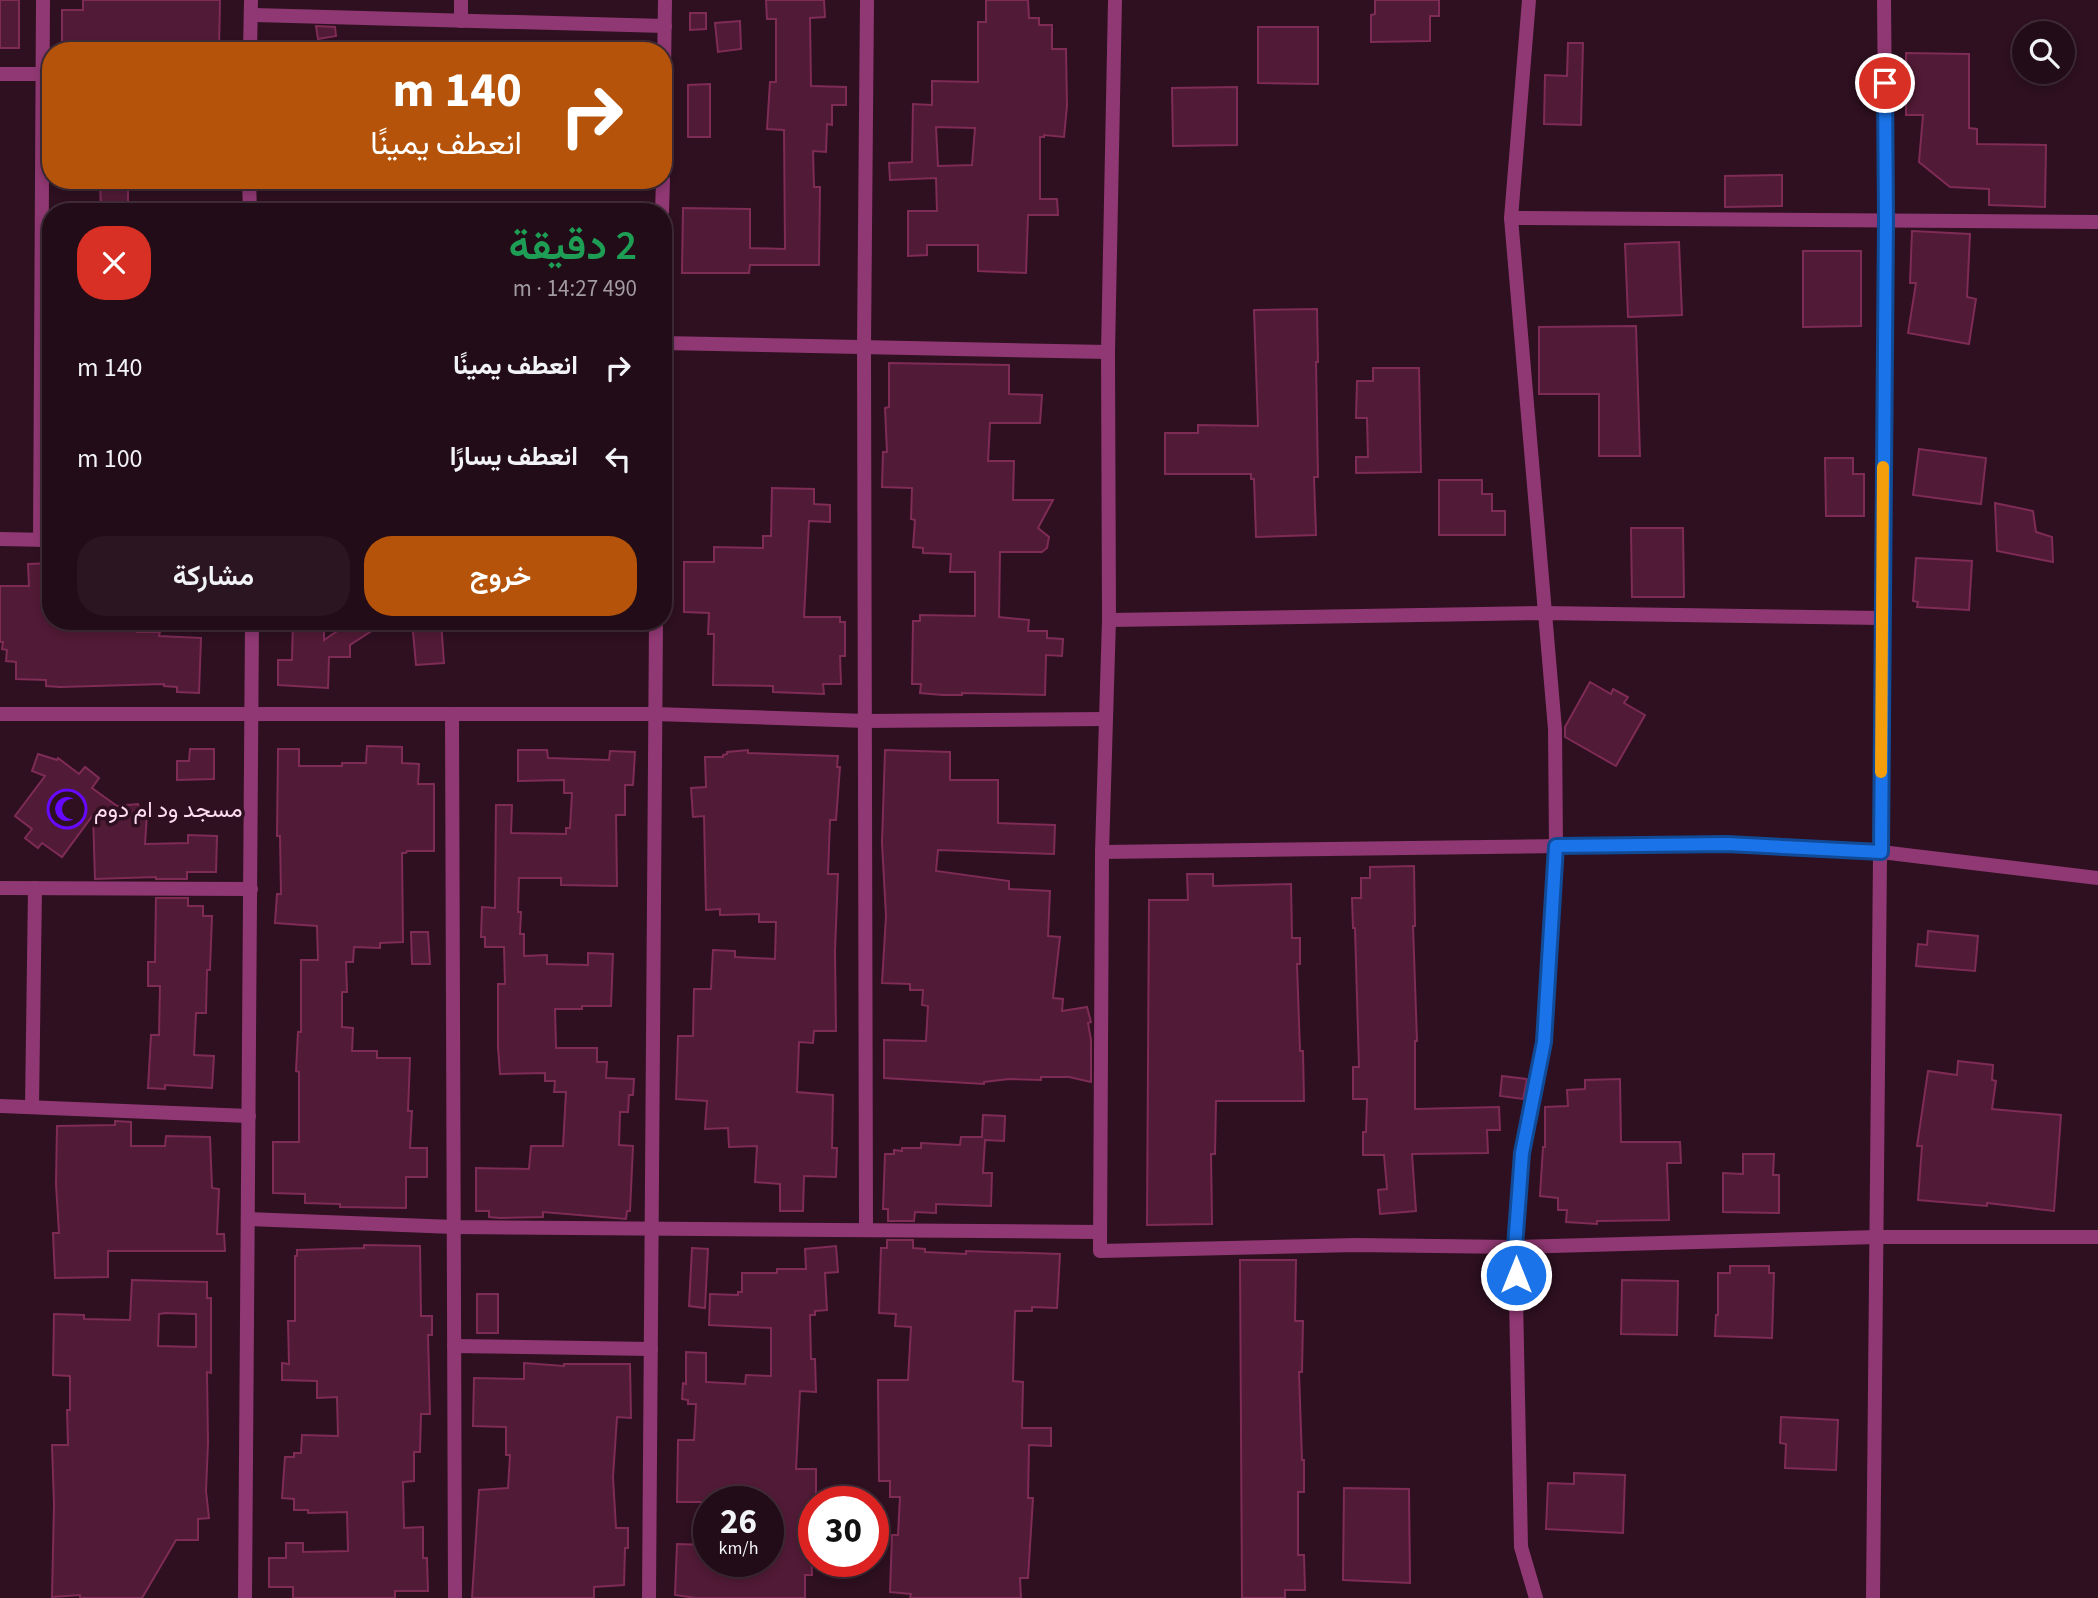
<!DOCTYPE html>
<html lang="ar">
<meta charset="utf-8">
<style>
:root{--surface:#220c18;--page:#2a1521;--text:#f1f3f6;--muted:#a29ba2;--line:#3f2c37;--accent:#b45309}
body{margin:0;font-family:"Source Sans 3",Vazirmatn,sans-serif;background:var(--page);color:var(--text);direction:rtl;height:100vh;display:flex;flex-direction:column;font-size:26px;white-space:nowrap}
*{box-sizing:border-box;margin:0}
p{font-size:23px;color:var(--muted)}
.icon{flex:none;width:38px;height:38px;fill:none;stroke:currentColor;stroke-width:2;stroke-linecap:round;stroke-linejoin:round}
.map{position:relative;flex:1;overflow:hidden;direction:ltr}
.drawer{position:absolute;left:42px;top:203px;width:630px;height:427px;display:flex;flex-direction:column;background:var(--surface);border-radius:28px;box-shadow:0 4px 10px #0003,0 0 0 2px var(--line);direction:rtl}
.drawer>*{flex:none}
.hud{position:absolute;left:42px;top:42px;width:630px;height:147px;border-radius:28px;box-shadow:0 4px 10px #0003,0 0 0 2px var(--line);direction:rtl;background:#b45309;color:#fff;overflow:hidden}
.fabs{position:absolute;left:2012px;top:21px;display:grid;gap:14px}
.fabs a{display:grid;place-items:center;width:63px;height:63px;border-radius:50%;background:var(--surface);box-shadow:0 4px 10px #0003,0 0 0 2px var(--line);font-size:35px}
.speed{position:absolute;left:693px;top:1486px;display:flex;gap:14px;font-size:35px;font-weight:700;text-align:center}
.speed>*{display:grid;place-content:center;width:91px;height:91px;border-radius:50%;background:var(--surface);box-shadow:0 4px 10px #0003,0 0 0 2px var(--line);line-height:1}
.speed small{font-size:18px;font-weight:400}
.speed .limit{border:10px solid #d22;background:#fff;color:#111}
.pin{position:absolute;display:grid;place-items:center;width:60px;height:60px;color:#fff;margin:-30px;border:4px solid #fff;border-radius:50%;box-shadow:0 2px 7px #0007}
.me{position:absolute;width:77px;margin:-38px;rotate:0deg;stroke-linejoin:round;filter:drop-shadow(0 0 5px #0008)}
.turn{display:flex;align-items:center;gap:24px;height:147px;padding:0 35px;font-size:32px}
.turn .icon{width:91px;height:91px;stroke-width:2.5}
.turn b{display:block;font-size:49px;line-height:60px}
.round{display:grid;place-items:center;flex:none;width:74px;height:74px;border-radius:28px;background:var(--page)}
.overview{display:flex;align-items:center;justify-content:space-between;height:119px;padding:0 35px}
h1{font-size:42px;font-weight:600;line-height:52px;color:#1e9e55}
.action{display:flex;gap:14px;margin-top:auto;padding:14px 35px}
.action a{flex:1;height:80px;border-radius:28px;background:var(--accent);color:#fff;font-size:28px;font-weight:600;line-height:80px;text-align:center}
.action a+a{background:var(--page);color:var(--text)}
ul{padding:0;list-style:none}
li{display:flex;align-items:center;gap:21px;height:91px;padding:0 35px}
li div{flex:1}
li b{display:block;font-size:26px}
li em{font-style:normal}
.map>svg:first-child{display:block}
</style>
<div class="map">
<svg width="2098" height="1598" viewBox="0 0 2098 1598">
<rect width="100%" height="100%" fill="#2e1020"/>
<g fill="#511a36" stroke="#7e2b56" stroke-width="2" fill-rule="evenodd">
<rect x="0" y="0" width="19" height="48"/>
<path d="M83,0h137l-1,49 -157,2v-41h21z"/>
<path d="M766,0h58l1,17 -15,1 1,68 35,1v18h-14v20l-5,-1 -1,28 -13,-1 1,36h6l-1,78h-69l-1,8h-67l1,-65 67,1v39l35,1 -1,-119 -17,-1 3,-47h6v-63h-9z"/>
<path d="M986,0h42l1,18h10v7h13v24h14l1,57 -3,31 -20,-2v2h-4v62h17l1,16h-30l-2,58 -48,-2v-26h-51v10l-19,1v-45h29l-1,-33 -46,2 -1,-17 23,-1 1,-58 19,1v-24l46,1v-60h8zM936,127l39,1 -3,37 -34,1z"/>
<path d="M1375,0h64v16h-9v25l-59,1v-27l4,-1z"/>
<path d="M690,13h16v16l-16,1z"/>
<path d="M740,21l1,28 -23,3 -3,-29z"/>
<path d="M316,26l19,1 1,9 -18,3z"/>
<path d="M1258,27h60v57l-60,-1z"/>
<path d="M1568,43h15l-2,82 -37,-1 1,-49 22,1z"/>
<path d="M1906,53l63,1v74l8,1v15l69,1 -1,62 -56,-2v-16l-39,-2 -31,-25 4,-47h-17z"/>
<path d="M710,84v53h-22v-52z"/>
<path d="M1237,87v58l-64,1 -1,-58z"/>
<path d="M1782,175v31l-57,1v-31z"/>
<path d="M100,180h28v32h-27z"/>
<path d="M1912,231l58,3 -3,63 9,2 -7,45 -61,-11 8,-50h-6z"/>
<path d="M1679,242l3,73 -54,2 -3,-73z"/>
<path d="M1803,251h58v75l-58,1z"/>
<path d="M1317,309l1,53h-2l2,115h-4l2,58 -60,2 -2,-58h-3v-5h-86v-41h33v-8l60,1 -4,-116z"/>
<path d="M1636,326l4,130h-41v-62h-60v-67z"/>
<path d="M889,363l120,2v29l33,1 -2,28h-50l-2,38h26l-1,39h40l-15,28 11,9 -2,11 -5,4h-42l-1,65 30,3 -1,11h19v7l16,1 -1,17 -16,-1 -1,40 -83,-2v2h-19l-23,-2 1,-9h-9l1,-63h7v-6l55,1v-44h-25l1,-18 -28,-1v-5l-10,-1 2,-27 -4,-1 1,-31 -30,-1 1,-35h4l-2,-44 4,-1z"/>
<path d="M1373,368h46l2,104 -65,1v-16h12l-1,-39h-11l1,-37h16z"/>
<path d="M1919,449l67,9 -5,46 -68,-9z"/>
<path d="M1825,458h28v16h11v42h-38z"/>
<path d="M1439,480h43v14h10v17h13v24h-66z"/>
<path d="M772,488l42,1v15l16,1v17l-21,-1 -5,96h36v5h5v34h-5l1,28h-18l1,10 -51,-2v-6l-60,-1 1,-51h-6l1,-21 -25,-1v-50h30v-15l49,1v-12h8z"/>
<path d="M1995,503l38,8 3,21 16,5 1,25 -56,-11z"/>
<path d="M1631,528h52l1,69h-52z"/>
<path d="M1916,558l56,3 -3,49 -52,-3 1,-5 -5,-1z"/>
<path d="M51,563v58h87l-1,11h23l-1,4 42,2 -2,55 -22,-1v-5l-13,-1v-2l-104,3 -14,-1v-6l-30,-1v-17l-10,-1 1,-11 -5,-1 1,-7h-3v-56h29l-1,-22z"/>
<path d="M293,621h31v19l28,-19h35l-37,24v12h-21l-1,31 -50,-3v-25h14z"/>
<path d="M412,621h29l3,42 -28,2z"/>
<path d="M1590,682l21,12 2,-5 15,8 -4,6 21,12 -29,51 -51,-29v-10z"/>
<path d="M367,746l35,1v16l17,1 -1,20h16v67h-27l-1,2h-4l1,89 -23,1v5l-26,-1 -1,15h-7l1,30h-5v35l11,1 -1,23h25v7h33l-2,53h4l-2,37h17v29h-21v31l-66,-1v-3l-35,-1v-9l-32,-1v-51h26v-70l-3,-1 2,-39h3v-72h17l-1,-34 -42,-3 2,-29h4l-1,-58h-3l1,-87h21v17h43v-3h24z"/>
<path d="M190,749h24v30l-37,1v-19h12z"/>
<path d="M518,750h29l1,8 61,2 1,-9 25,1 -2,33h-8v30h-9l1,71 -56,-1v-7h-42l-1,34h3l-1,22h4v22l23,-1v9l41,1v-12l25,1 -2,52h-29v3h-27l1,39h41v14h10l-1,16 28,1 -1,16h-4l-1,17h-8l-1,33 14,1 -3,65h-3l-1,8 -83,-7v5l-43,1 -11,-1v-6h-13v-43l53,1 2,-23h32l3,-54h-12l1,-11h-10v-8l-45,1 -2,-27v-63h7l-1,-37h-19v-10h-4l1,-30 13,1 1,-103h16l-1,28 55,1v-6h4l2,-35h-8v-13l-46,1z"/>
<path d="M748,750v3l90,3 -1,11h3l-4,53h-6l-2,54h10l-3,77 1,80h-22l-1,12 -14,-1 -2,50 36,3 -1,53h5l-1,29 -32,-1 -1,35h-23v-27l-25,-2 2,-36 -28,1 -1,-19 -23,1 2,-28 -31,-2 2,-63h15l1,-47h17l2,-39 22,1v6l40,2 1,-37h-17v-8l-39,1v-6l-14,1 -2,-94 -11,1 -2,-29 15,-1 -1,-30h18v-2l4,-1v-2z"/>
<path d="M885,750l65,2v28h48v43l57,2 -1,29 -116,-4 -2,21 73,10v8l41,2 -2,45 12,1 -7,61 10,1 -1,12 25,-4 4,15 -3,1 3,17v42l-22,-5h-28v3l-32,-1 -25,3v2l-100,-6v-38l42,1 2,-35 -6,-1 1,-15h-13v-6l-28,-1 4,-67 -4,-73z"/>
<path d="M38,754l19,6 1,-2 21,16 6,-7 14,11 -7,10 25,18 21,-2 3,9 6,1 -2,30 43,-1v-8l29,1 -1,36h-29v7h-31v-2l-61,2 -2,-64 -31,42 -20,-14 -4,5 -13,-10 7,-9 -17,-13 30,-40 -13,-5z"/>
<path d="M1414,866l1,60h-2l4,115h-2v68l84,-2 1,23h-13l1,23 -76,1 4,57 -36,3 -2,-24 9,-1 -3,-34h-21v-23h3l1,-33h-14v-32h6l-4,-139h-2l-1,-30h9v-20h9v-11z"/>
<path d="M1187,874h26v12l78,-2 1,54h8v26h-3l3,87h3l1,50h-88l-1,53h-4l1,70 -65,1 2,-325h39z"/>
<path d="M156,898h32v8h15v10h9l-2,54h-3l-1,43h-10l-2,42 20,1 -2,32 -47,-3v4l-17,-1 3,-53h8l1,-49h-12v-24h7z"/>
<path d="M1928,931l50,5 -3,35 -59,-5 2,-22 9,1z"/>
<path d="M411,932h17l2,32h-18z"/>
<path d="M1958,1061l35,4 -1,15 4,1 -4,28 69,6 -7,96 -67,-8v3l-69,-6 4,-54h-5l11,-75 29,4z"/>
<path d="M1502,1076l25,3 -4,20 -23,-3z"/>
<path d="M1620,1079l1,63h59l1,21h-14l2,57 -72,1v3l-31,-2 1,-12h-9v-12l-18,-2 3,-49h2v-40l23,-1 -1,-16 18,-1v-9z"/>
<path d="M983,1115l22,1 -1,25 -19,-1 -2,33h9l-1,33 -55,-2v9l-21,-1 -1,9h-26v-12h-5l2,-55h9v-4l8,1v-3h19v-5l39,2 1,-8h21z"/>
<path d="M115,1121l16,1v24h34l1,-10 44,1 2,51 7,1 -2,45h7l1,17h-117v26l-53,1 -2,-45h6l-3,-49 1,-58 58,-1z"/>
<path d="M1743,1154h31l-1,21h6v38l-56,-1v-39l20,1z"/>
<path d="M887,1240h26v8l12,1v3l41,2v-3l94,3 -3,54 -25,-1v4h-17l-2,70 10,1 -1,46h29v18l-22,-1 -1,53h5l-5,80h-8l1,20h-111l1,-4 -21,-2 2,-57h6l2,-38h-10v-16h-11l-1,-101h30l3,-53 -16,-1 1,-12 -17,-1 2,-65h6z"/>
<path d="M364,1245l56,1 1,70h11v19h-4l2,79h-9l-1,38h-6v29l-11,1 1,46 19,-1v31h4l1,33h-33v7h-102v-11h-24v-29h17v-15h17v9l45,-1 -1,-39 -39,1v-3h-14v-11l-12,-1 3,-41h9v-4h7l1,-18 36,1 -1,-39 -20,1v-17l-35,-1v-17l7,1 -1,-43h7v-65h2v-6l67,-2z"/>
<path d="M836,1246l2,26 -13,1 2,37 -12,1v4h-5l1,44h4l1,33 -16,-1 -4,78h20v33h-2v7h-4l2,66h-7v23h-109l-21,-3 2,-51 32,1v16h59v-59h-91l1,-62h16l2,-36h-8v-4l-6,-1 1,-16 3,1v-32l20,1v29l39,2 1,-9 25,1v-48l-62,-3 1,-31 28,1v-3h4v-19h35v-4h29l-1,-20z"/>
<path d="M692,1248l16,1 -3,59 -16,-2z"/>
<path d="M1240,1260h56l-1,61h8l-1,51h-3l3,88h2v32h-6v63h6l1,35h-20v8h-43z"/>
<path d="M1730,1266h39v7h5l-2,65 -57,-2 1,-21h2v-42h12z"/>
<path d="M132,1280l75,2v16h4v75l-4,-1 1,71 -2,48 3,27 -11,1v21h-22l-34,58h-62v-3l-28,2 2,-93 -2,-59h16l-1,-35h3v-34l-17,-1 1,-61 30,1v4l46,1zM165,1313l31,1v33l-38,-1 1,-32z"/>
<path d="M1622,1280l56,1 -1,54 -56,-1z"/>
<rect x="477" y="1294" width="21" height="39"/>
<path d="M524,1363l40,3v-2h66l1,54 -14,-1 -4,60 3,51h12v20h-3l-1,37 -30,2v11h-122l7,-108 29,-2 2,-33h-4v-28l-33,-1 1,-48 50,1z"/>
<path d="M1781,1417l57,3 -2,50 -51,-2 1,-24 -6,-1z"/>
<path d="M1574,1473l51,2 -2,58 -77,-4 2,-46 26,1z"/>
<path d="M1344,1488l65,1 1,94 -67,-3z"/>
</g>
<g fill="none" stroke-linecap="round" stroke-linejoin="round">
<g stroke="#903873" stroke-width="14">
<path d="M1115,0l-7,352 1,268 -7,232 -2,399 256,-6 159,2 362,-10h221"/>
<path d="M1529,0l-18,218 44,511 1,117 -12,196 -21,111 -8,94 6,300 15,51"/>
<path d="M251,15l414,11"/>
<path d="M461,21v-21"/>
<path d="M250,51l1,-51"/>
<path d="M0,74h51"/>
<path d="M663,143l2,-143"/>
<path d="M249,180l1,32"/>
<path d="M662,212l1,-32"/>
<path d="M1511,218l587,4"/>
<path d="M663,343l445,9"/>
<path d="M0,539l51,1"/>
<path d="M40,540l3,-540"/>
<path d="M1109,620l435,-7 338,5"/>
<path d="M0,714h655l211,7 239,-2"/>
<path d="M452,714l3,884"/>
<path d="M1102,852l625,-8 154,8 217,26"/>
<path d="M0,888l251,1"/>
<path d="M0,1106l249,10"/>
<path d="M32,1107l3,-219"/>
<path d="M248,1219l206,8 645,5"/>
<path d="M866,1230l-2,-884 3,-346"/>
<path d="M454,1346l197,3"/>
<path d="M245,1598l7,-977"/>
<path d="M649,1598l7,-977"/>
<path d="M1873,1598l13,-1377 -2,-221"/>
</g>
</g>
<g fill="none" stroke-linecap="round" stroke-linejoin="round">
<defs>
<path id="route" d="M1516,1275l-1,-28 7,-94 22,-111 12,-196 171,-2 154,8 5,-631 -1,-138"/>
</defs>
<use href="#route" stroke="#114b97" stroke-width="18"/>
<use href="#route" stroke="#1a73e8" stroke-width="12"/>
<path stroke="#f59e0b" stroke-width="12" d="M1881,772l2,-305"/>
</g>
<defs>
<symbol id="mosque-ring" viewBox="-11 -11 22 22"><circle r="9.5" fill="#2e1020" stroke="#6809ff" stroke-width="1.5"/><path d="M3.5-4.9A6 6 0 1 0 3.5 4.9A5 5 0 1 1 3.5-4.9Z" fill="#6809ff"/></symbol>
</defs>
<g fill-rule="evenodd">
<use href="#mosque-ring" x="45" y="787" width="44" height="44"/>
</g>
<g text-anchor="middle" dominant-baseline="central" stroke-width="7" stroke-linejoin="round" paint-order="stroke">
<g font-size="23" fill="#ffddf1" stroke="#2e1020" text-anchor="start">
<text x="94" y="809">مسجد ود ام دوم</text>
</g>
</g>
</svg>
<div class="fabs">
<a><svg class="icon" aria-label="search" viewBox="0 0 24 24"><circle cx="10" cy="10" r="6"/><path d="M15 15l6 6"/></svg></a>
</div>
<div class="speed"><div>26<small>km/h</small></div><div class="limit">30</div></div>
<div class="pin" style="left:1885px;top:83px;background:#d93025"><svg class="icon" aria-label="arrive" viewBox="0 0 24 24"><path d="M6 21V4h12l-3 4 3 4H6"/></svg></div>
<svg class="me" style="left:1516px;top:1275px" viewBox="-20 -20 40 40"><circle r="17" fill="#1a73e8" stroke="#fff" stroke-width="3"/><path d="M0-11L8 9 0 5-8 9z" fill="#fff"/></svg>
<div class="hud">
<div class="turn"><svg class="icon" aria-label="right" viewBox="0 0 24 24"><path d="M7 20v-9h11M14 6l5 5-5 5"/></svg><div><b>140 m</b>انعطف يمينًا</div></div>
</div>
<section class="drawer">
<div class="overview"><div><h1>2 دقيقة</h1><p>490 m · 14:27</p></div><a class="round" style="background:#d93025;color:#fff"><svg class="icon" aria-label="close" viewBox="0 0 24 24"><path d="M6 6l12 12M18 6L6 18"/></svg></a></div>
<ul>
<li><svg class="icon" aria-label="right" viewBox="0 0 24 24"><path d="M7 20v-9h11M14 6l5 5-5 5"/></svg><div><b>انعطف يمينًا</b></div><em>140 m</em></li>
<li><svg class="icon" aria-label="left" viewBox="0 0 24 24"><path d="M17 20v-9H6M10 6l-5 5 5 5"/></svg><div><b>انعطف يسارًا</b></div><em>100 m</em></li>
</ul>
<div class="action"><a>خروج</a><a>مشاركة</a></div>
</section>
</div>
